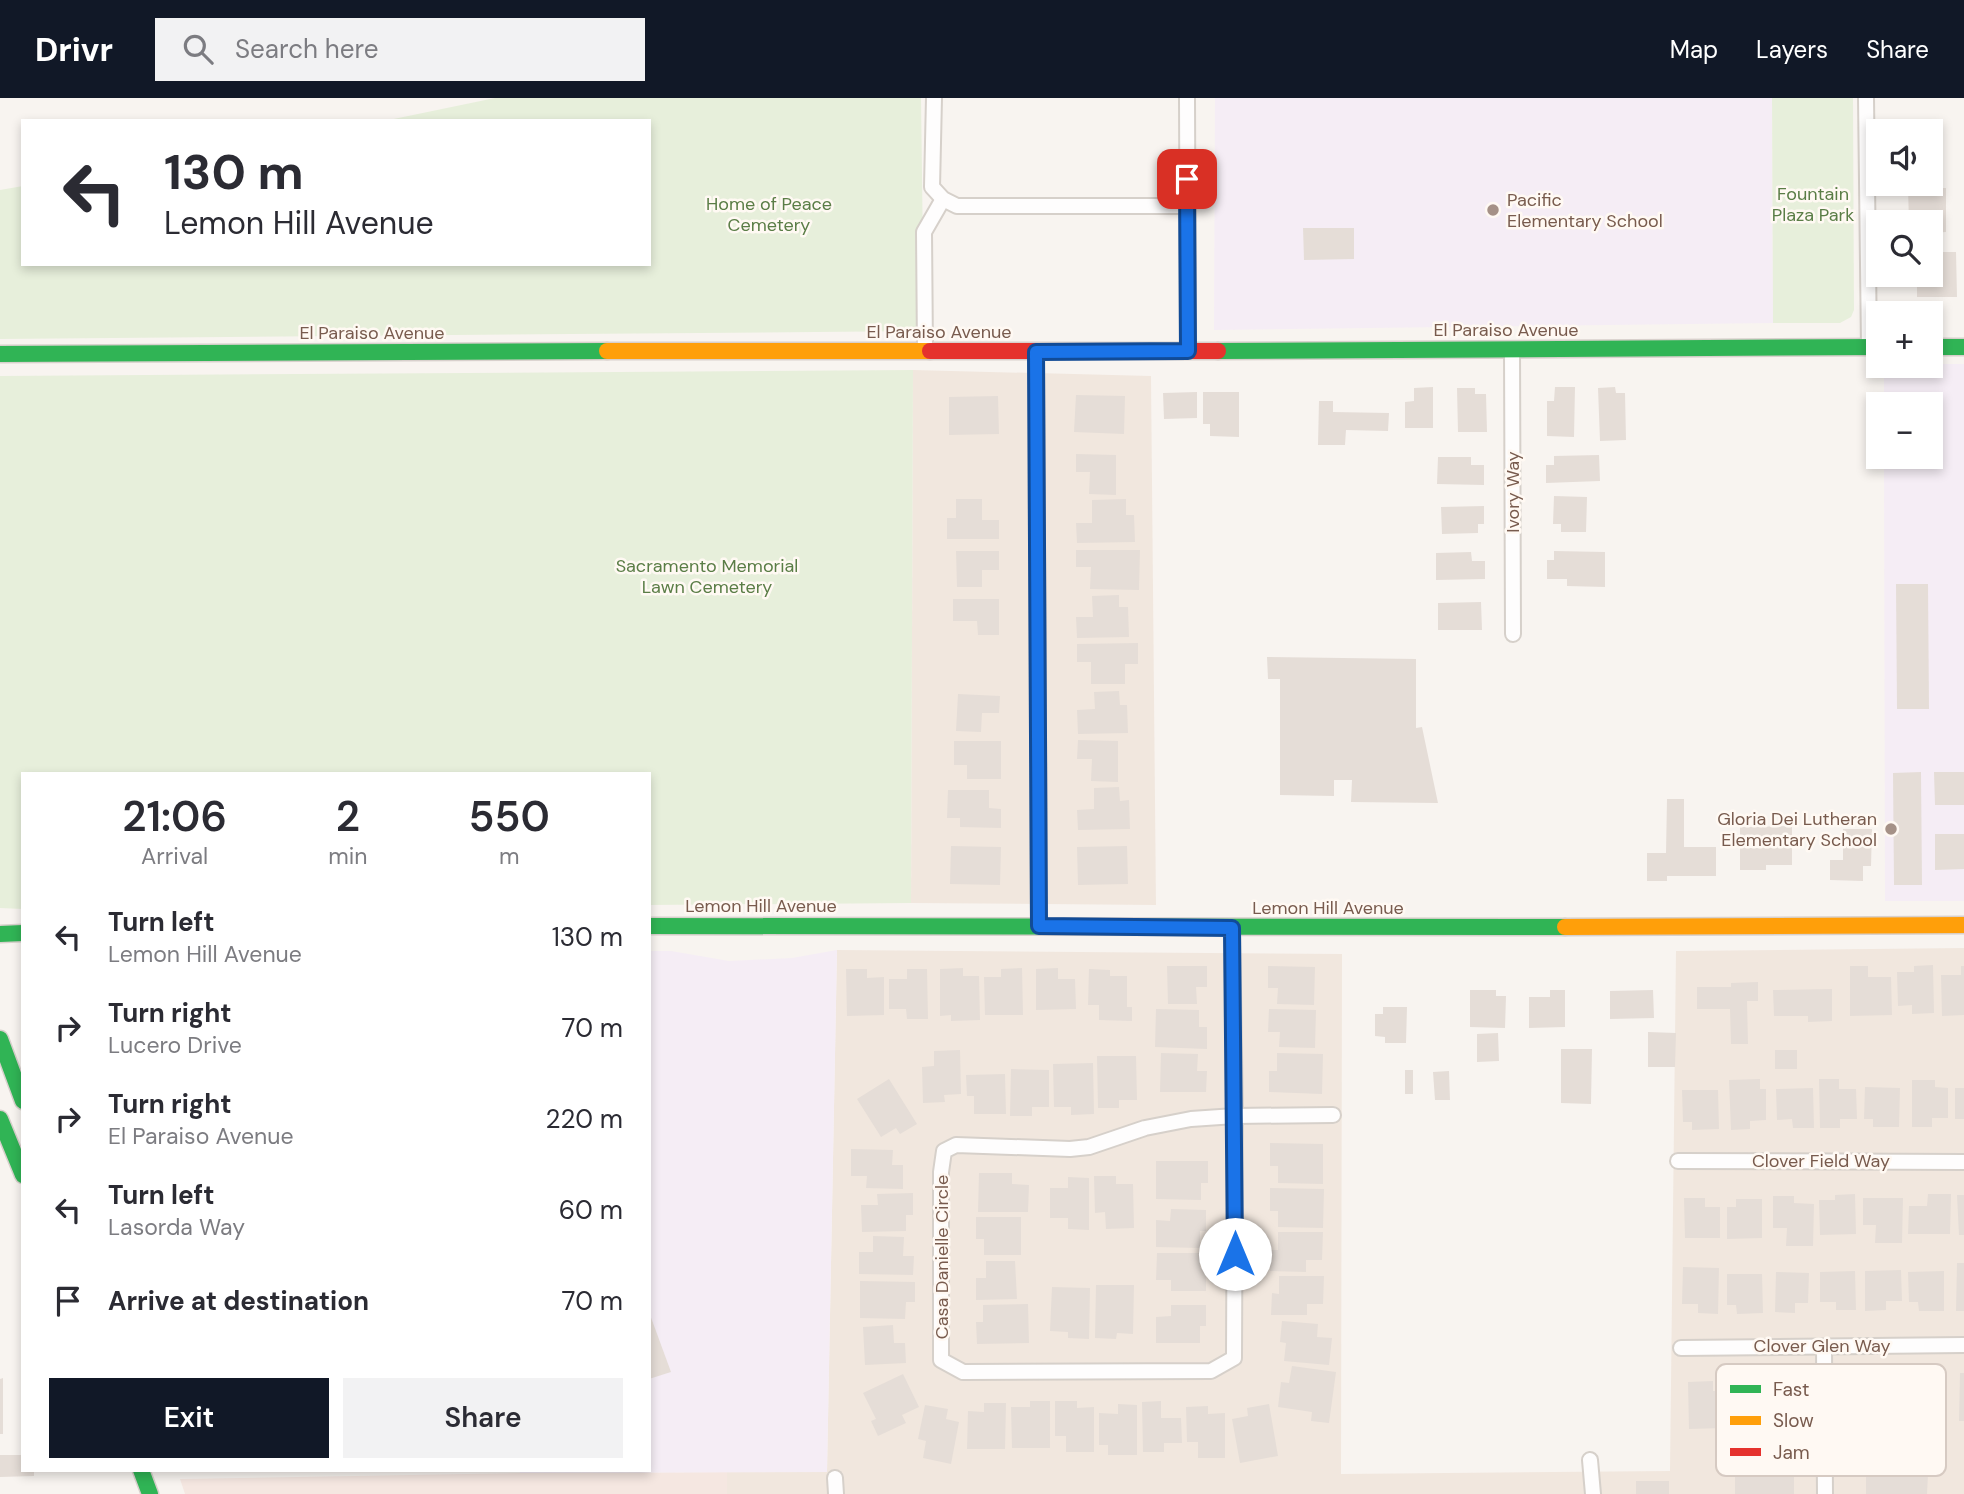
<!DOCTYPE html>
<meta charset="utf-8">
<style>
:root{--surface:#fff;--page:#f2f2f3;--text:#2b2b33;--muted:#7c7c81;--accent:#111827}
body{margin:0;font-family:"DM Sans",sans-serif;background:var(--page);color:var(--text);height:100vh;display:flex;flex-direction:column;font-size:26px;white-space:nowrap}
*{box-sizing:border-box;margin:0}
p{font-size:23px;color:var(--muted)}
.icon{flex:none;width:38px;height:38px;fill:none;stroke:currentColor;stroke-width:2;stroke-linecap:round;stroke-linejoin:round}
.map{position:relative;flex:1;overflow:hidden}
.sheet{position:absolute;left:21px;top:674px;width:630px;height:700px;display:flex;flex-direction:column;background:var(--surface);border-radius:0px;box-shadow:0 4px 10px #0003}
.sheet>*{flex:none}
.top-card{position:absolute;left:21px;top:21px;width:630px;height:147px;border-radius:0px;box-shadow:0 4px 10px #0003;background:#fff;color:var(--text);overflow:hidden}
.controls{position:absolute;left:1866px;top:21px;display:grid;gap:14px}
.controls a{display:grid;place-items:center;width:77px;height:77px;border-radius:0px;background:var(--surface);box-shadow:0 4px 10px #0003;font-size:35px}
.pin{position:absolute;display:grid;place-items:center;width:60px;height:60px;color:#fff;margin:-30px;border-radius:14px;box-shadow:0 4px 10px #0006}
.me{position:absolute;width:77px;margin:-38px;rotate:0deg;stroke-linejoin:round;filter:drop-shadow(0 0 5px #0008)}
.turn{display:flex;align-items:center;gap:24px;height:147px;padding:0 28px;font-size:32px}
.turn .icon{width:91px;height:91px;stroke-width:2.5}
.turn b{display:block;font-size:49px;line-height:60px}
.eta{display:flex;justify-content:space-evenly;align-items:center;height:119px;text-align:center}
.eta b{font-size:42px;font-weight:600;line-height:49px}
.primary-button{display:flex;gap:14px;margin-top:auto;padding:14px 28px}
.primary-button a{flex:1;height:80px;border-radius:0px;background:var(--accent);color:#fff;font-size:28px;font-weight:600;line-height:80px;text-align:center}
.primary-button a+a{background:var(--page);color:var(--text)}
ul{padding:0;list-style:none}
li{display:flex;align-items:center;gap:21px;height:91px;padding:0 28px}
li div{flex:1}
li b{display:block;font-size:26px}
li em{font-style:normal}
header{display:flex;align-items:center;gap:42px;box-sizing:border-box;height:98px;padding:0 35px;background:var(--accent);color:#fff}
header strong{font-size:33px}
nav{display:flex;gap:38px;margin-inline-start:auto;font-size:24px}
.search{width:490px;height:63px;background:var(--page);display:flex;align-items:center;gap:18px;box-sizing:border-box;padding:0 24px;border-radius:0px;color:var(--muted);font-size:26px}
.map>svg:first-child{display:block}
</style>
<header>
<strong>Drivr</strong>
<div class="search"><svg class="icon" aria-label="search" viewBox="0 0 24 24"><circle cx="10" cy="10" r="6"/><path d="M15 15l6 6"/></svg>Search here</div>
<nav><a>Map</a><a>Layers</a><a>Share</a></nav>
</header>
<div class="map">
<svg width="1964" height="1396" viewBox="0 0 1964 1396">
<rect width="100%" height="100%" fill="#f8f4f0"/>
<g fill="#f1e7de">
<path d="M913,272l238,6 5,529 -245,-2z"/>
<path d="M1964,850v546h-1237v-22h100l10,-522 505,4 -1,520 329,-3 6,-520z"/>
</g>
<path fill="#f5e7e1" d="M727,1374v22h-542l-5,-15 340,-6z"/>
<g fill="#f5edf5">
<path d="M1215,0h557l1,225 -559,7z"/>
<path d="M1930,266h34v537h-79l-1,-444h46v-53h-46v-38h46z"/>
<path d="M837,852l-10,522 -307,1 -1,-3h130v-519h22l58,10 63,-3z"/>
</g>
<g fill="#e7efdb">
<path d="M495,0h426l3,233 -924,8v-149l23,-4v78h626v-143h-265z"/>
<path d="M1772,0h81l1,212 -3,7 -11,6h-67z"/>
<path d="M913,272l-2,533 -262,2v-131h-626v135l-23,-1v-532z"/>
</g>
<g fill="#e5ddd7">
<path d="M1908,90h38v44l-16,1v-11h-21z"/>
<path d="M1303,130h51v31l-50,1z"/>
<path d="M1930,154h26l1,45h-40v-22h13z"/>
<path d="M1433,289v41h-28v-26l9,-1v-13z"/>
<path d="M1555,289h20l-1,50 -27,-1v-35h7z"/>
<path d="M1615,289l1,6h9l1,47 -26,1 -2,-53z"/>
<path d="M1457,290h18v6h11l1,38h-29z"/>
<path d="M1197,294v26l-33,1 -1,-26z"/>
<path d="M1203,294h36v45l-29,-1v-12h-7z"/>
<path d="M1076,297l49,1 -1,38 -50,-2z"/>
<path d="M998,298l1,38 -50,1v-38z"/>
<path d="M1319,303h14v11l56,1 -1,18 -42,-1 -1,15h-27z"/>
<path d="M1076,356l40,1v40l-27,-1 1,-22h-14z"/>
<path d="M1599,357l1,26 -54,2v-18h8v-9z"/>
<path d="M1438,359h33v8h13v20l-47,-1z"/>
<path d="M1554,398l33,1 -1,35h-25v-8h-8z"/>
<path d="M956,401h26v21h17v19h-52v-21h9z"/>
<path d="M1126,401v16h8l1,27 -58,1 -1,-20h16v-23z"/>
<path d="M1484,408v18h-6v9l-36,1 -1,-27z"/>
<path d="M1076,452h64l-1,40 -49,-1 1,-22h-15z"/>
<path d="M956,453h43v19h-17v17h-25z"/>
<path d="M1554,453l51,1v35l-38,-1v-7h-20v-19h7z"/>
<path d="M1471,454l1,9h13v18l-49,1v-27z"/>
<path d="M1896,486h32l1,125h-32z"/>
<path d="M1119,497v12h9l1,30 -52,1 -1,-21h17l-1,-21z"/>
<path d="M953,501h46v36h-21l-1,-14h-24z"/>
<path d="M1481,504l1,28h-44v-27z"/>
<path d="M1138,545v21h-13v20h-34v-22h-14v-18z"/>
<path d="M1267,559l149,2v69l6,-1 16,76 -87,-1 1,-22h-18v16l-54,-1v-116h-12z"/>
<path d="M1119,593l1,14h7l1,28 -50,1 -1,-24 18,-1 -1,-17z"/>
<path d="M958,596l42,2 -1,17h-17l-1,19 -25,-1z"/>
<path d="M1078,642l40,1v41l-27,-1 1,-22h-15z"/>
<path d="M954,643h47v38h-34v-14h-13z"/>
<path d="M1921,674l1,113h-28l-1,-112z"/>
<path d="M1934,674h30v33h-29z"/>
<path d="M1119,689l1,14 9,-1 1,29 -52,1 -1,-20 17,-1v-21z"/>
<path d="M948,692h41v18l12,1v19l-41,-1v-9h-13z"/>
<path d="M1667,701h17v48h32v29h-49v5h-20v-28h19z"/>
<path d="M1792,728v39h-26v5h-26v-43z"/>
<path d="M1843,731h29l-1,37h-8v15l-33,-1v-20h13z"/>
<path d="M1935,736h29v35l-29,1z"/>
<path d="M951,748l50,1 -1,38 -50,-1z"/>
<path d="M1127,748l1,38 -50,1 -1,-38z"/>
<path d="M1933,867l1,48 -22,1v-9l-14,1 -1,-34h17v-6z"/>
<path d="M1167,868h40v21h-11l1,17h-29z"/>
<path d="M1268,868l47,1 -1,38 -37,-1 1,-16h-10z"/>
<path d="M1850,868h18v11h23l1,38 -42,1z"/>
<path d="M1961,868h3v49l-22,1 -1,-41h20z"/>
<path d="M963,870v8h16l1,44 -29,1v-6l-11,1v-47z"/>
<path d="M1022,870l1,47h-38l-1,-38h17v-8z"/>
<path d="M1058,870v11h17l1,30 -40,1v-41z"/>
<path d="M846,871h21v9l17,-1v38l-37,1z"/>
<path d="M907,871h20l1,50h-21l-1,-10h-17v-30h18z"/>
<path d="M1089,871l21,1v6h17v31h5v14l-33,-1v-15h-11z"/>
<path d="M1758,884v19h-11l1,43h-17l-1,-35h-33v-22h34v-4z"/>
<path d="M1832,891v32l-24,1v-6h-34l-1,-26z"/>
<path d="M1470,892h26v6h10l-1,32 -35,-1z"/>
<path d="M1550,892h15v37l-36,1v-31h21z"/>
<path d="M1653,892l1,28 -44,1v-28z"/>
<path d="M1383,909h24l-1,36h-21v-6l-10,-1v-22h8z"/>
<path d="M1156,911l43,1v17h8v22l-52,-2z"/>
<path d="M1269,911l47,1 -1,38 -36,-1 1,-15h-12z"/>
<path d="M1648,934l28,1 -1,34h-27z"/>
<path d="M1498,935l1,28 -22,1v-28z"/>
<path d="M1561,951h31l-1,55 -30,-1z"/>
<path d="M960,952l1,44 -17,1 1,7 -22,1 -1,-36 12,-1v-15z"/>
<rect x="1775" y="952" width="22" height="19"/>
<path d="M1161,955l37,1 -1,17h10l-1,21h-46z"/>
<path d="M1277,955l46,1 -1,40 -53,-2v-21h8z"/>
<path d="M1097,958h39l1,44h-18v8h-21z"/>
<path d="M1093,965l1,51 -23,1v-8h-17l-1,-43z"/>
<path d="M1011,971l38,1v37h-17v9h-22z"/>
<rect x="1405" y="972" width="8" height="24"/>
<path d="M1449,973l1,29h-15l-2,-28z"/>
<path d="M1005,976l1,40h-32v-18h-7l-1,-21z"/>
<path d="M889,981l28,45 -17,10 -4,-6 -15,9 -24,-38z"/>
<path d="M1760,981v10h6v31l-16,1v8l-19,1 -2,-50z"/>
<path d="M1819,981h20v10h17l1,30h-17v9h-20z"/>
<path d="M1912,982h23v7l13,1v30h-16v9h-20z"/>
<path d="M1865,989l35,1 -1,39h-26v-8h-9z"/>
<path d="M1813,990l1,40h-21l-1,-9 -15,1 -1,-31z"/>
<rect x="1955" y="990" width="9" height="31"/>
<path d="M1682,992h36l1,39 -27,1v-8h-9z"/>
<path d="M1270,1045l53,1v40l-45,-1v-17h-8z"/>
<path d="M851,1051l42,1 -1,15h11v24l-37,-1 1,-12h-16z"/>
<path d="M1156,1063h52v22h-7v17l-45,-1z"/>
<path d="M979,1075h33v11l17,1 -1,27h-50z"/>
<path d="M1094,1078h22v8h17l1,44 -28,1 -1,-17 -10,1z"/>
<path d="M1068,1079l21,1v52l-21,-1v-11h-18v-30h18z"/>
<path d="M1270,1090l54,1 -1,39 -45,-1v-16h-8z"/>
<path d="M913,1095v22h-7v16l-44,1 -1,-27h17l-1,-11z"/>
<path d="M1855,1096l1,40 -36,1 -1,-35h16v-5z"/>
<path d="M1928,1096h23l-1,40h-42l1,-28h18z"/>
<path d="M1957,1097h7v40h-5z"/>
<path d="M1773,1098h21v7l20,1 -1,42h-27l1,-18h-14z"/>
<path d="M1684,1100h21v9h15v31h-35z"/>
<path d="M1863,1100h40l-1,45h-27l1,-18h-13z"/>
<path d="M1736,1101h26v39l-35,1v-32h9z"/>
<path d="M1171,1111l35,1v21h-6v17l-44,-1v-27l14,1z"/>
<path d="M976,1119h45v38h-37v-16h-8z"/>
<path d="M1278,1134h45l-1,28h-16v12l-36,-1v-21h8z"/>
<path d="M873,1138l31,1 -1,19h11l-1,19 -54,-1v-22h14z"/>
<path d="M1157,1155h43v15l6,1v22h-35v-11h-15z"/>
<path d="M986,1163h29l2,38 -41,1v-22h10z"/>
<path d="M1957,1165h7v48h-8z"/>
<path d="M1683,1169l36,1 -1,46 -20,-1v-9h-16z"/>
<path d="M1901,1172l1,31h-16v9l-21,1v-40z"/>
<path d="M1855,1173l1,39h-20v-8h-16v-30z"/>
<path d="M1944,1173v40h-25l-1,-9h-9l-1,-30z"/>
<path d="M1776,1174l33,1 -1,30h-13v10l-20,-1z"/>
<path d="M1727,1176h35l1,39 -26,1 -1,-9h-9z"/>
<path d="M1279,1178h45l-1,28h-16v11h-36l1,-22 7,1z"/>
<path d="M860,1183l55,1v20h-9l-1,17 -45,-1z"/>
<path d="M1096,1187h38l-1,49 -16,-1 -1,6 -21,-1z"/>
<path d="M1052,1189l38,1 -1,51 -21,-1v-6l-18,-1z"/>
<path d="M1028,1206l1,39 -52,1 -1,-22h7v-17z"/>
<path d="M1171,1207h35v21h-6v17h-44v-26l15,-1z"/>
<path d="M649,1214l22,60 -22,7z"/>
<path d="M1282,1223l36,3 -1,13 15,1 -3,27 -45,-4 2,-18 -6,-1z"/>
<path d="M893,1227l1,18h11l1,20 -41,2 -2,-38z"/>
<path d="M1292,1268l44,6 -7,51 -18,-2 1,-9 -34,-5 3,-25 8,1z"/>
<path d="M1960,1275h4v48h-5z"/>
<path d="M903,1276l16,33 -17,8 4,8 -28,13 -7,-15 5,-2 -13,-26z"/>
<path d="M3,1280v56h-3v-55z"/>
<path d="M1713,1283v10h10l1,37 -35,1 -1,-47z"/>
<path d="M1030,1303h20v47h-38l-1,-41h19z"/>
<path d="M1055,1303h22v7l17,-1v45h-28v-16h-11z"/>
<path d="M1161,1303v17h20l1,25h-18v9h-21l-1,-50z"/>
<path d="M984,1305h22l-1,46h-38l1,-38 16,1z"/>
<path d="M1118,1306l19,1v50h-29v-10h-9v-32l19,1z"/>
<path d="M1269,1306l9,52 -38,7 -8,-44 16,-3 -1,-8z"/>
<path d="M925,1307l23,4 -2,10 13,3 -8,42 -28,-6 3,-17 -8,-2z"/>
<path d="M1208,1308v8l17,-1v45h-27v-16h-11l-1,-35z"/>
<path d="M0,1357h23v15h11v6l-34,1z"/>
<path d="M1794,1375v21h-59v-20z"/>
<path d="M1866,1375l62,1 -1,20h-61z"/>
<rect x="1636" y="1383" width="33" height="13"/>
</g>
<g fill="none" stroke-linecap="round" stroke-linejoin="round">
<defs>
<g id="street">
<path d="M934,0l-2,89 11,12 14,7h230"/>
<path d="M1187,0l1,253"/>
<path d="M1866,0l3,249"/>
<path d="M1512,252l1,284"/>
<path d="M925,253l-1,-119 19,-33"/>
<path d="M1036,254l3,574"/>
<path d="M1232,830l3,188 -1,242 -23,13 -248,1 -22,-12v-188l3,-21 12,-6 114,4 19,-2 56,-19 46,-9 44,-3 98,-1"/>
<path d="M1678,1063l286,1"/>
<path d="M1681,1250l283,-3"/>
<path d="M1824,1250l1,146"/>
<path d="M1590,1362l3,34"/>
<path d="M835,1380l1,16"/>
</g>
<g id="fast">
<path d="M1930,249h34"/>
<path d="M1218,253l660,-4"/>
<path d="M0,256l607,-3"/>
<path d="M649,828l916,1"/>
<path d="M0,836l23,-1"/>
<path d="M0,941l23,62"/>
<path d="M0,1021l23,56"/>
<path d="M141,1372l9,24"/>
</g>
<g id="slow">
<path d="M607,253h323"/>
<path d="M1565,829l399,-2"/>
</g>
<path id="jam" d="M930,253h288"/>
</defs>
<use href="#street" stroke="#d6d0ca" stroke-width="18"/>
<use href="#fast" stroke="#d8d0cc" stroke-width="19"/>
<use href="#slow" stroke="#d8d0cc" stroke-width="19"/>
<use href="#jam" stroke="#d8d0cc" stroke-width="19"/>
<use href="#street" stroke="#fefdfd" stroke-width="14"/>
<use href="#fast" stroke="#30b455" stroke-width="16"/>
<use href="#slow" stroke="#ff9f0a" stroke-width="16"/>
<use href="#jam" stroke="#e5322d" stroke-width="16"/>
</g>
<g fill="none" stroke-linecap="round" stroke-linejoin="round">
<defs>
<path id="route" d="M1187,81l1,172 -152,1 3,574 193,2 3,326"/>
</defs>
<use href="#route" stroke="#114b97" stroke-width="18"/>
<use href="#route" stroke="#1a73e8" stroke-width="12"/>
</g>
<g fill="#a59187" stroke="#fff9f3" stroke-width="2.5">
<circle cx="1493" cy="112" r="7"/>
<circle cx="1891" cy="731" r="7"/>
</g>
<g text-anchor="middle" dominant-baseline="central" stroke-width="5" stroke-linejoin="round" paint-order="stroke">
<g font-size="18" fill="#5a7d46" stroke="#fff9f3">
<text x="1813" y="96">Fountain<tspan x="1813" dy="21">Plaza Park</tspan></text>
<text x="769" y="106">Home of Peace<tspan x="769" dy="21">Cemetery</tspan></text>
<text x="707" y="468">Sacramento Memorial<tspan x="707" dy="21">Lawn Cemetery</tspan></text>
</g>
<g font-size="18" fill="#785b4e" stroke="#fff9f3" text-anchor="start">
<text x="1507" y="102">Pacific<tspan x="1507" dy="21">Elementary School</tspan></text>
<text x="1877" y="721" text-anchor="end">Gloria Dei Lutheran<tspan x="1877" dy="21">Elementary School</tspan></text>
</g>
<g font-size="18" fill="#785b4e" stroke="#fff9f3">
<text x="1506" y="232">El Paraiso Avenue</text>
<text x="939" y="234">El Paraiso Avenue</text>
<text x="372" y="235">El Paraiso Avenue</text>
<text transform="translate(1513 394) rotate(-90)">Ivory Way</text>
<text x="761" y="808">Lemon Hill Avenue</text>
<text x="1328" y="810">Lemon Hill Avenue</text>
<text x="1821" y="1063">Clover Field Way</text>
<text transform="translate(942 1159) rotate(-90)">Casa Danielle Circle</text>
<text x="1822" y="1248">Clover Glen Way</text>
</g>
</g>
<rect x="1716" y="1266" width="230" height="112" rx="10" fill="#fff9f3" stroke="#d6cac2" stroke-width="2"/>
<rect x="1730" y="1287" width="31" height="8" fill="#30b455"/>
<rect x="1730" y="1318" width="31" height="9" fill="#ff9f0a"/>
<rect x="1730" y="1350" width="31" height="8" fill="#e5322d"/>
<g font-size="19" fill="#785b4e">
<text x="1773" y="1298">Fast</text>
<text x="1773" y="1329">Slow</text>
<text x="1773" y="1361">Jam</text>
</g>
</svg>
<div class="controls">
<a><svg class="icon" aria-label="sound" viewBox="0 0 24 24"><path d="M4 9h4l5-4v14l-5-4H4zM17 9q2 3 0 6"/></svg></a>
<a><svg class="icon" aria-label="search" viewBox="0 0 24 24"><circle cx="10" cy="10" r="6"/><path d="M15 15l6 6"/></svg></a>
<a>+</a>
<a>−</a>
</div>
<div class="pin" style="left:1187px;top:81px;background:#d93025"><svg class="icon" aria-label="arrive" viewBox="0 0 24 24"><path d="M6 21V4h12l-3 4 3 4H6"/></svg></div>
<svg class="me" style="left:1235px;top:1156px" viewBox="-20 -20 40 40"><circle r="19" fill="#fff"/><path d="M0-13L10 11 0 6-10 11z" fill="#1a73e8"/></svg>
<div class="top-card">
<div class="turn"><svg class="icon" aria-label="left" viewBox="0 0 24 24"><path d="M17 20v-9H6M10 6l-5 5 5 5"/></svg><div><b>130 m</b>Lemon Hill Avenue</div></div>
</div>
<section class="sheet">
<div class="eta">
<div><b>21:06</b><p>Arrival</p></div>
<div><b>2</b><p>min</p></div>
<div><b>550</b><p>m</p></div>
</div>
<ul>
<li><svg class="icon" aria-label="left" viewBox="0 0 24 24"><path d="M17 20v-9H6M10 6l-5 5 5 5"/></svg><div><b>Turn left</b><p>Lemon Hill Avenue</p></div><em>130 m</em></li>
<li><svg class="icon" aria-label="right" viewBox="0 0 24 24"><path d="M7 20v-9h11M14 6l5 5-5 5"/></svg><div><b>Turn right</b><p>Lucero Drive</p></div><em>70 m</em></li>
<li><svg class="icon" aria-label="right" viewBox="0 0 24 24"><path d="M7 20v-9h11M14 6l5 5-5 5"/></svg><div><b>Turn right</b><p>El Paraiso Avenue</p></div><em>220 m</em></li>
<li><svg class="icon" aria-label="left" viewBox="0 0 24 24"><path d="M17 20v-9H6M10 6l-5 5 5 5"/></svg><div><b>Turn left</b><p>Lasorda Way</p></div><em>60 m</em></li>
<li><svg class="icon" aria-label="arrive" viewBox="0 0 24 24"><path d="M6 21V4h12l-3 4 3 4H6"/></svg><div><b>Arrive at destination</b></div><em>70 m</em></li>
</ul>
<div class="primary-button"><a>Exit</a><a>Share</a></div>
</section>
</div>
